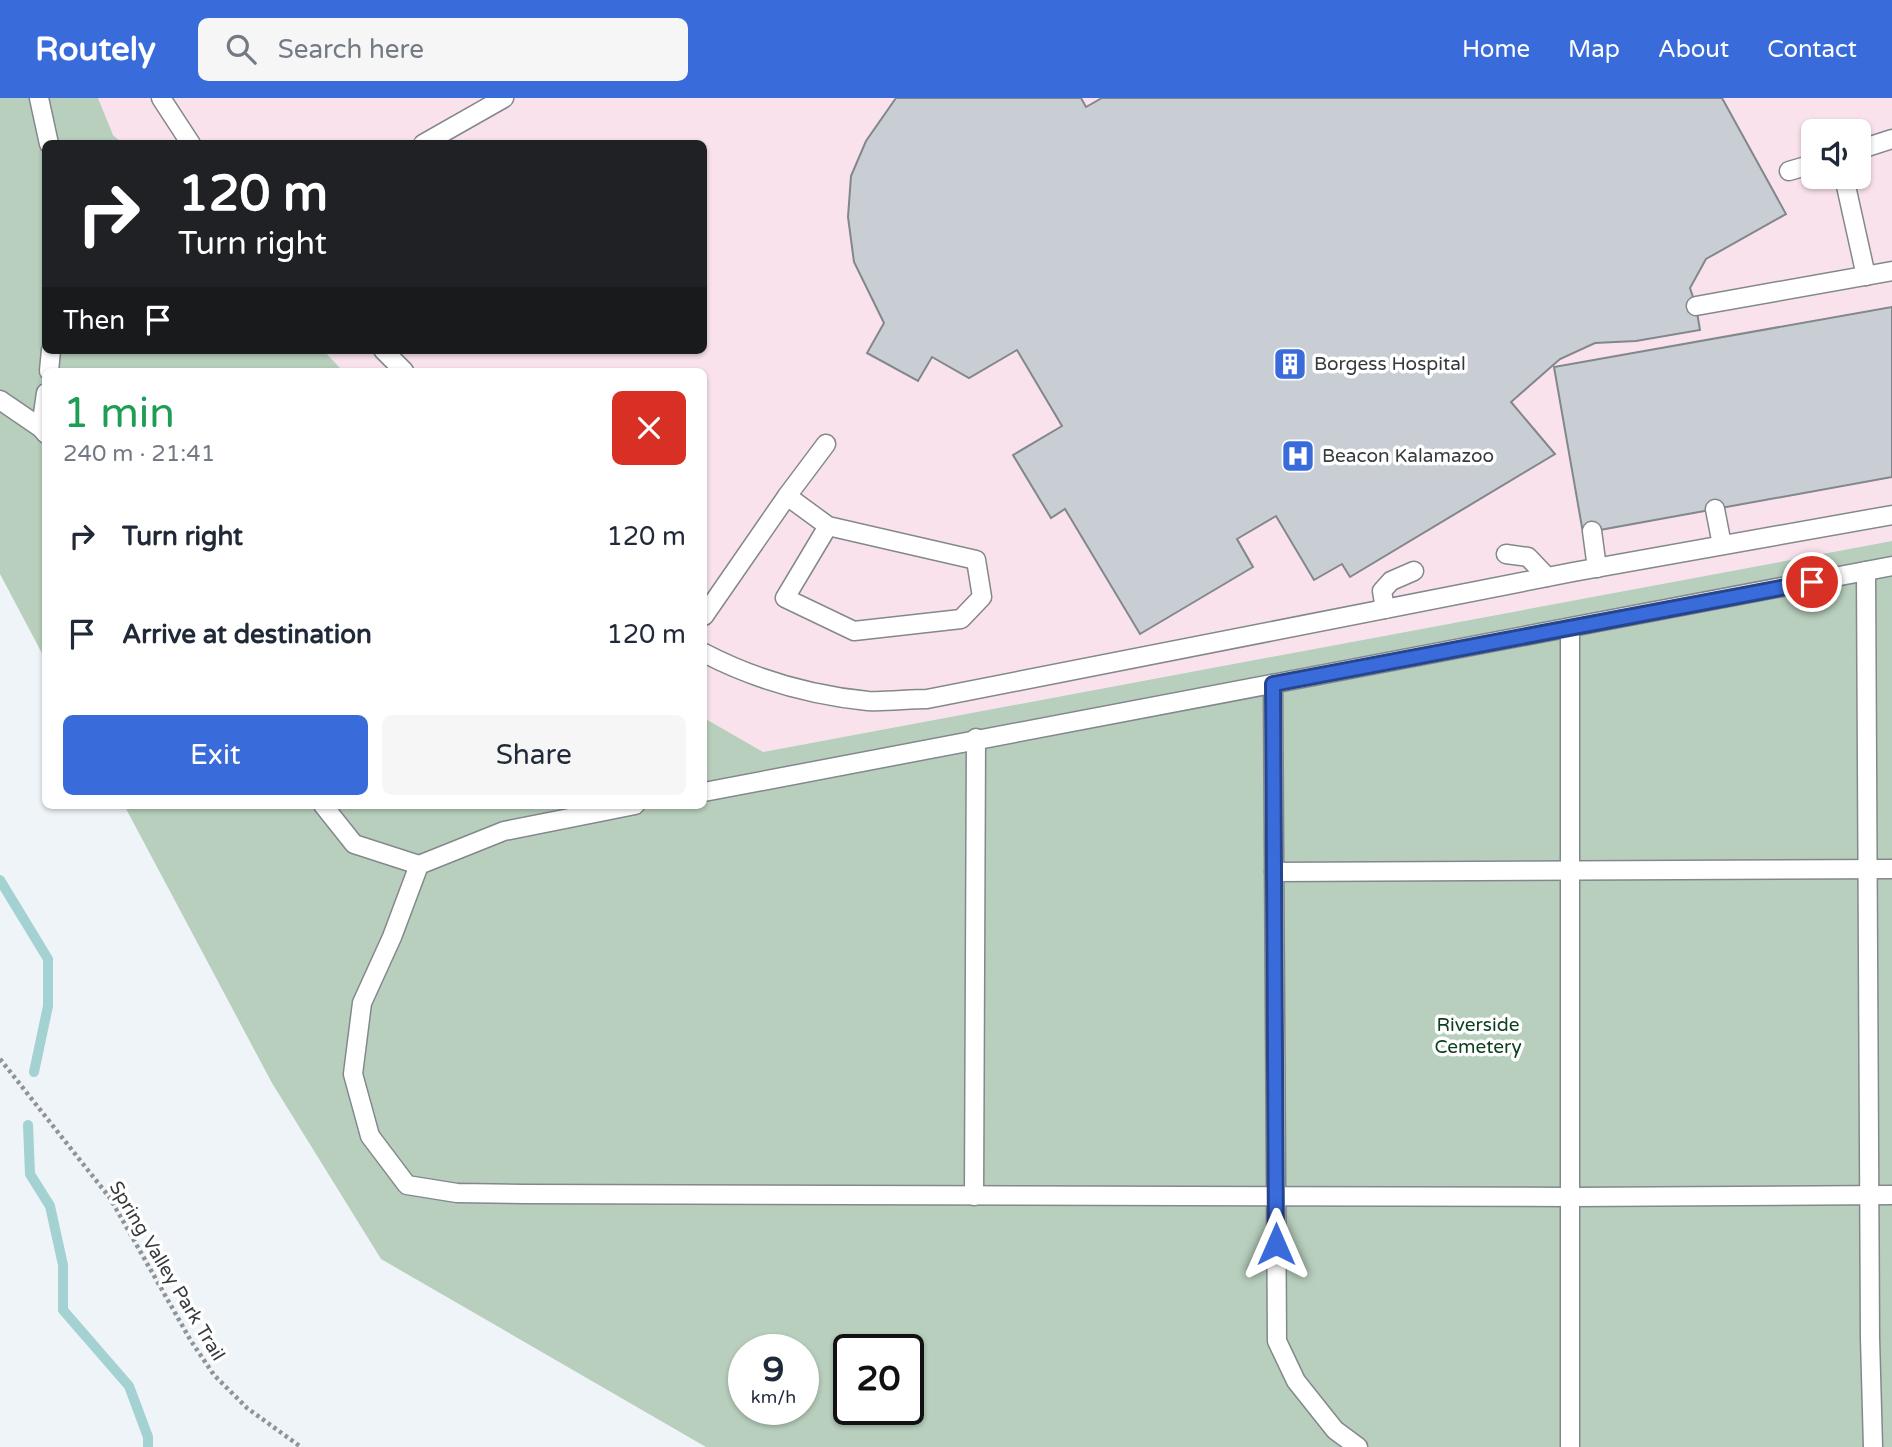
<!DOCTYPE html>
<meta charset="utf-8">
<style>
:root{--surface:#fff;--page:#f6f6f7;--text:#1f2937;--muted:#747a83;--accent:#396bdb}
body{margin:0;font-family:"Varela Round",sans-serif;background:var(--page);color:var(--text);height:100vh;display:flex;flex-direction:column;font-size:26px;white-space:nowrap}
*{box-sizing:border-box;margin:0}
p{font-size:23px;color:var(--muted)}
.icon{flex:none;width:38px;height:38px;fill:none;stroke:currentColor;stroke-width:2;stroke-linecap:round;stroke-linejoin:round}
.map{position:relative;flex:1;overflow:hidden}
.panel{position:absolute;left:42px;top:270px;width:665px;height:441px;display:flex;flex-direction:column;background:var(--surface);border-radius:10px;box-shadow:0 2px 5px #0004}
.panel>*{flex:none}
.banner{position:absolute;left:42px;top:42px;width:665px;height:214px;border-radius:10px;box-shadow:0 2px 5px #0004;background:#202124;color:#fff;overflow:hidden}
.controls{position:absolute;left:1801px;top:21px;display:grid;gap:14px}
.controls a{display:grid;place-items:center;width:70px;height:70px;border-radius:10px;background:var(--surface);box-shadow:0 2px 5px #0004;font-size:35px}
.speed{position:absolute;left:728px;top:1236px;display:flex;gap:14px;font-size:35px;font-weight:700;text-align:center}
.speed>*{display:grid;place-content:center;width:91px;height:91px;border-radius:50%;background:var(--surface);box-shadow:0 2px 5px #0004;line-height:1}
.speed small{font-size:18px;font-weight:400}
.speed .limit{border:4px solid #111;border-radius:10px;background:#fff;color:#111}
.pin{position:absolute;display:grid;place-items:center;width:60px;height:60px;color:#fff;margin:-30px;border:4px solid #fff;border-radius:50%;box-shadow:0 2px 7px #0007}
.me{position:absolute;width:77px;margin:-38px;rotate:0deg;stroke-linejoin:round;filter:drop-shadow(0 0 5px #0008)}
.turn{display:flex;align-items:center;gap:24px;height:147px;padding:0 21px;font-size:32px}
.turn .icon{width:91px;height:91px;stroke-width:2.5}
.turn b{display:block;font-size:49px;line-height:60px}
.then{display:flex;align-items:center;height:66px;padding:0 21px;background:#0003;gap:14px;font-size:26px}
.round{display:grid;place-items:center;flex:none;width:74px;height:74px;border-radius:10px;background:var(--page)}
.head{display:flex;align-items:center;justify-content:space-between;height:119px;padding:0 21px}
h1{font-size:42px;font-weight:600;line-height:52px;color:#1e9e55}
.button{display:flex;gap:14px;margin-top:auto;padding:14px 21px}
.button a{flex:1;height:80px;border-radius:10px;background:var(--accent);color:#fff;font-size:28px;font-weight:600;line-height:80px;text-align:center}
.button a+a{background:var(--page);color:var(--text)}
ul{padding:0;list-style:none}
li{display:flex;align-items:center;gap:21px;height:98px;padding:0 21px}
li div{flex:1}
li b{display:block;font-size:26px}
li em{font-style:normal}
header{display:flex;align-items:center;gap:42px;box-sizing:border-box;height:98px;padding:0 35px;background:var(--accent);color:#fff}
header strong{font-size:33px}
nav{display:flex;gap:38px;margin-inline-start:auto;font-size:24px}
.search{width:490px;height:63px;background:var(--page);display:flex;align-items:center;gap:18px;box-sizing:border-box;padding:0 24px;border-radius:10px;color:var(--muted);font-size:26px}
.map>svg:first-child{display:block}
</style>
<header>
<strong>Routely</strong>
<div class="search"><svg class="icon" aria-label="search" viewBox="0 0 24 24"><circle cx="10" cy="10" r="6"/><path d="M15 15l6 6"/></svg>Search here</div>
<nav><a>Home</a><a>Map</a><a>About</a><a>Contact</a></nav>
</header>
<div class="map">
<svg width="1892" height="1349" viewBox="0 0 1892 1349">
<rect width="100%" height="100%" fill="#eff4f9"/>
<path fill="#fae2ed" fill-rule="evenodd" d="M98,0h1794v443l-1130,211 -58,-34v-347h-361l-20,-21h381v-206l-582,-1 -9,-8zM1813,33h45v46h-45z"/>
<g fill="#b8cfbd" fill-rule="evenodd">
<path d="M0,0h98l15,37 9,8 -76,1v206h277l20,21h-297l-1,288 -45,-85z"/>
<path d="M1892,443v906h-1186l-325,-188 -109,-176 -148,-278h580v-87l59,34zM744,1251h59v60h-59zM849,1251h59v60h-59z"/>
</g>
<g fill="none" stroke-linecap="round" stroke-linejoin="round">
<g stroke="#a4d1d2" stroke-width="10">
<path d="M0,782l48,79v47l-14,66"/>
<path d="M28,1027l2,49 20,32 13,59v45l66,76 19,51v10"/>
</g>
</g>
<g fill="#c8ced3" stroke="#82878b" stroke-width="2">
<path d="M896,0h185l5,9 16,-9h620l64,116 -80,45 -16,29 6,18 4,24 -64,11 -41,2 -35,16 -49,43 44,52 -205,123 -8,-13 -28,16 -38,-64 -39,23 16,28 -113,67 -75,-125 -14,9 -38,-63 49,-29 -45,-76 -48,28 -37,-21 -14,24 -51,-28 17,-30 -30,-61 -6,-45 3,-41 15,-35z"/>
<path d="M1892,209v170l-309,56 -29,-166z"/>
</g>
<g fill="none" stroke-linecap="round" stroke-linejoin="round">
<defs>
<g id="lane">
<path d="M39,0l10,46"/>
<path d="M161,0l30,46"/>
<path d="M423,46l81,-46"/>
<path d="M1858,52l34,-11"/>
<path d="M1789,73l24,-7"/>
<path d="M1844,79l22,99"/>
<path d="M1696,208l196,-35"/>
<path d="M383,252l21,21"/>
<path d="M49,273l2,-21"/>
<path d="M0,302l41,28 5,6"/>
<path d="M41,330l5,-35"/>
<path d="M787,398l41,30 148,34 6,37 -21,22 -107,12 -69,-33 43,-72"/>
<path d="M1715,411l7,36"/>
<path d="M1592,433l5,37"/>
<path d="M1506,456l22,3 19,20"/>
<path d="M1866,473l4,767 3,109"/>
<path d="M1385,511l-3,-18 9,-10 23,-10"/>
<path d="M704,518l83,-120 39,-52"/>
<path d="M704,555c52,27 105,42 164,48 19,1 40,-2 59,-2l646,-127 319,-57"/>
<path d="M1273,586l4,657 19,40 39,49 23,17"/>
<path d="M704,694c395,-78 792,-148 1188,-226"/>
<path d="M323,707l31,39 65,21 85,-34 131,-26"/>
<path d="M419,767l-27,72 -30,66 -9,71 17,62 37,49 50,8 67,1 1047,3 321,-2"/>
<path d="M1274,774l618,-3"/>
<path d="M974,1098l2,-458"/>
<path d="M1570,1349v-818"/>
</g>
</defs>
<use href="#lane" stroke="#83888c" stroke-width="21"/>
<path stroke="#909498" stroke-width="4.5" stroke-dasharray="3.5 3.5" stroke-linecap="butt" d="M0,961l110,139 81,143 23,34 33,33 54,39"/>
<use href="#lane" stroke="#fff" stroke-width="18"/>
</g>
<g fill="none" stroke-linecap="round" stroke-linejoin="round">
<defs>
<path id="route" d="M1276,1146l-3,-560 539,-102"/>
</defs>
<use href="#route" stroke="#25468e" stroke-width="18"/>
<use href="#route" stroke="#396bdb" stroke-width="12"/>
</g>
<defs>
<symbol id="building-square" viewBox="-11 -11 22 22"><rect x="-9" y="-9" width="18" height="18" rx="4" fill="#396bdb" stroke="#fff"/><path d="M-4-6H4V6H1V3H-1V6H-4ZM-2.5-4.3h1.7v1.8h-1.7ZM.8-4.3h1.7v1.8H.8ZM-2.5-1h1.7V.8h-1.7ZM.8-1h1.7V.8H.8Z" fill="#fff"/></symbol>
<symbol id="hospital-square" viewBox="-11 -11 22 22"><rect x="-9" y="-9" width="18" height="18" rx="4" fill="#396bdb" stroke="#fff"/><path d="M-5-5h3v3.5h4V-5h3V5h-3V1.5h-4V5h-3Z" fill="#fff"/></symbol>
</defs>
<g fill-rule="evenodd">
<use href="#building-square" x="1271" y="247" width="38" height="38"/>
<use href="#hospital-square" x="1279" y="339" width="38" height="38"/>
</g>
<g text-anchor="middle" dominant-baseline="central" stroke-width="7" stroke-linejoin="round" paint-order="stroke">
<g font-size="19" fill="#383b3d" stroke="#fff" text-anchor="start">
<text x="1314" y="266">Borgess Hospital</text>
<text x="1322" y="358">Beacon Kalamazoo</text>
</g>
<g font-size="19" fill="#0d4020" stroke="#fff">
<text x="1478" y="927">Riverside<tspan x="1478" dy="22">Cemetery</tspan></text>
</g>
<g font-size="19" fill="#383b3d" stroke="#fff">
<text transform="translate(167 1173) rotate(59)">Spring Valley Park Trail</text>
</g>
</g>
</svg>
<div class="controls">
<a><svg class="icon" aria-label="sound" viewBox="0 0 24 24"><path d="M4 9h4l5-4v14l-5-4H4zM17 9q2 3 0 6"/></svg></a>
</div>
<div class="speed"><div>9<small>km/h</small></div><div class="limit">20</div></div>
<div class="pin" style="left:1812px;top:484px;background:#d93025"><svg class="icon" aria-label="arrive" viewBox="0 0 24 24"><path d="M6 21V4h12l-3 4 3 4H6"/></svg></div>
<svg class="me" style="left:1276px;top:1146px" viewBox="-20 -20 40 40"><path d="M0-17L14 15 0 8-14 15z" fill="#396bdb" stroke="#fff" stroke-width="4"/></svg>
<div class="banner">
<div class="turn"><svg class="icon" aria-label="right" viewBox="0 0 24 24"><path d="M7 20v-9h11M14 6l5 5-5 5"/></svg><div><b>120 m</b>Turn right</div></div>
<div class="then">Then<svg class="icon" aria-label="arrive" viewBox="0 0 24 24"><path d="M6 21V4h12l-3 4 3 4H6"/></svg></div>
</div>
<section class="panel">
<div class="head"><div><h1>1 min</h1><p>240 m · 21:41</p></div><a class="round" style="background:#d93025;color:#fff"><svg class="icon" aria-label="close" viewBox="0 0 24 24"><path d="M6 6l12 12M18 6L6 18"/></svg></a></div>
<ul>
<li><svg class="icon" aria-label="right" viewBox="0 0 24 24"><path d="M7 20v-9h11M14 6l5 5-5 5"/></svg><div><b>Turn right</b></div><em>120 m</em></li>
<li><svg class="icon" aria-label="arrive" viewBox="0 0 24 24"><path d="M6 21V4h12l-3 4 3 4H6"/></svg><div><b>Arrive at destination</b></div><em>120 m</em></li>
</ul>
<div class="button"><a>Exit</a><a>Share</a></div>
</section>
</div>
